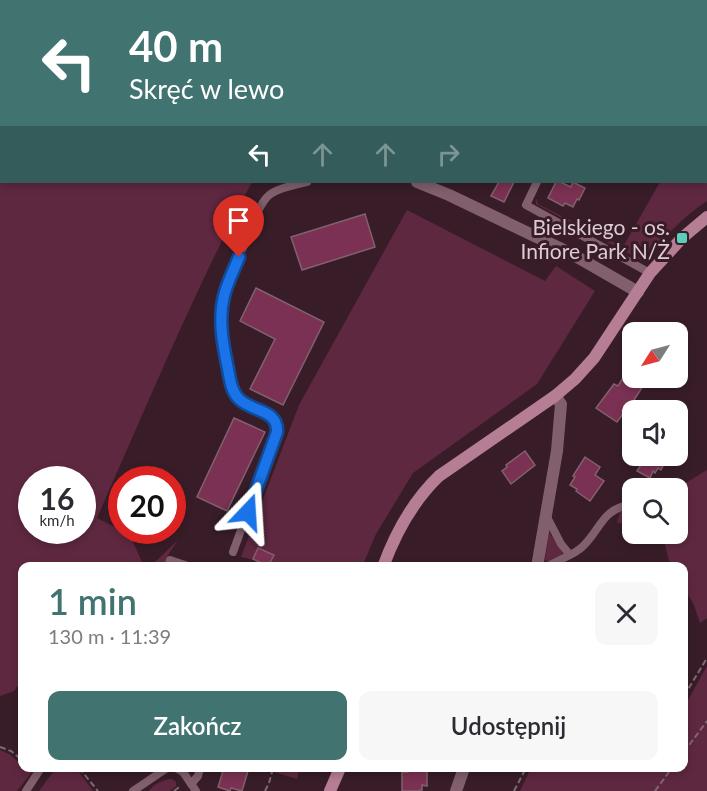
<!DOCTYPE html>
<html lang="pl">
<meta charset="utf-8">
<style>
:root{--surface:#fff;--page:#f7f7f7;--text:#2b2b33;--muted:#7c7c81;--accent:#417471}
body{margin:0;font-family:Lato,sans-serif;background:var(--page);color:var(--text);height:100vh;display:flex;flex-direction:column;font-size:22px;white-space:nowrap}
*{box-sizing:border-box;margin:0}
p{font-size:20px;color:var(--muted)}
.icon{flex:none;width:33px;height:33px;fill:none;stroke:currentColor;stroke-width:2;stroke-linecap:round;stroke-linejoin:round}
.map{position:relative;flex:1;overflow:hidden}
.details{position:absolute;left:18px;top:562px;width:670px;height:210px;display:flex;flex-direction:column;background:var(--surface);border-radius:12px;box-shadow:0 3px 9px #0003}
.details>*{flex:none}
.hud{position:absolute;left:0px;top:0px;width:708px;height:183px;box-shadow:0 3px 9px #0003;background:#417471;color:#fff;overflow:hidden}
.needle{width:39px;rotate:234deg}
.buttons{position:absolute;left:622px;top:322px;display:grid;gap:12px}
.buttons a{display:grid;place-items:center;width:66px;height:66px;border-radius:12px;background:var(--surface);box-shadow:0 3px 9px #0003;font-size:30px}
.speed{position:absolute;left:18px;top:466px;display:flex;gap:12px;font-size:30px;font-weight:700;text-align:center}
.speed>*{display:grid;place-content:center;width:78px;height:78px;border-radius:50%;background:var(--surface);box-shadow:0 3px 9px #0003;line-height:1}
.speed small{font-size:15px;font-weight:400}
.speed .limit{border:9px solid #d22;background:#fff;color:#111}
.pin{position:absolute;display:grid;place-items:center;width:51px;height:51px;color:#fff;margin:-62px -26px;border-radius:50% 50% 50% 0;rotate:-45deg;box-shadow:0 0 6px #0007}
.pin .icon{rotate:45deg}
.me{position:absolute;width:66px;margin:-33px;rotate:20deg;stroke-linejoin:round;filter:drop-shadow(0 0 4px #0008)}
.turn{display:flex;align-items:center;gap:21px;height:126px;padding:0 30px;font-size:27px}
.turn .icon{width:78px;height:78px;stroke-width:2.5}
.turn b{display:block;font-size:42px;line-height:51px}
.lanes{display:flex;align-items:center;height:57px;padding:0 30px;background:#0003;justify-content:center;gap:30px;direction:ltr}
.lanes .off{opacity:.35}
.round{display:grid;place-items:center;flex:none;width:63px;height:63px;border-radius:12px;background:var(--page)}
.head{display:flex;align-items:center;justify-content:space-between;height:102px;padding:0 30px}
h1{font-size:36px;font-weight:600;line-height:45px;color:var(--accent)}
.button{display:flex;gap:12px;margin-top:auto;padding:12px 30px}
.button a{flex:1;height:69px;border-radius:12px;background:var(--accent);color:#fff;font-size:24px;font-weight:600;line-height:69px;text-align:center}
.button a+a{background:var(--page);color:var(--text)}
.map>svg:first-child{display:block}
</style>
<div class="map">
<svg width="707" height="791" viewBox="0 0 707 791">
<rect width="100%" height="100%" fill="#381d28"/>
<g fill="#5f2841" fill-rule="evenodd">
<path d="M0,0h135l-1,2h-132v180h250c-58,109 -105,223 -155,336l33,17 14,32h-122v113l-8,11 -14,5zM32,480h50v51h-50z"/>
<path d="M571,0h136v63l-1,-61 -136,-1z"/>
<path d="M707,129v72c-23,15 -45,38 -61,60l-7,-2 -103,-55v-6l2,6 85,43 37,-65h46z"/>
<path d="M407,210l138,71 11,-15 39,25 -58,93 -124,89 -37,61 -14,33h-95l-13,-7 -13,-3 58,-152z"/>
<path d="M707,470v148l-7,5 -6,-18 -10,-17v-21h-12c-6,-10 -5,-25 -13,-33h19v-45h-2z"/>
<path d="M633,507v16h-16l3,-11z"/>
<path d="M549,532l15,23 -14,7 -5,-2z"/>
<path d="M178,540l-10,15 -4,12h-14z"/>
<path d="M707,666v125h-187l11,-23h153v-61z"/>
<path d="M0,750l9,4 13,11v3h5l5,4 -15,19h-17z"/>
<path d="M56,768h20l17,23h-54z"/>
<path d="M275,768h25l-3,11 -23,-7z"/>
<path d="M172,779l4,3v4l-6,5h-21c4,-7 15,-12 23,-12z"/>
</g>
<g fill="#7b3153" stroke="#81616d" stroke-width="1.5">
<path d="M499,182h15l-10,20 -13,-6z"/>
<path d="M556,182h4l11,5 2,-5 12,6 -6,12 -2,-1 -4,8 -8,-4 -2,3 -15,-8z"/>
<path d="M365,214l10,33 -73,23 -11,-33z"/>
<path d="M256,288l68,34 -41,83 -33,-16 25,-50 -35,-18z"/>
<path d="M633,362v16h15l-24,38 -2,-1 -5,7 -21,-14 18,-24 4,2z"/>
<path d="M234,418l31,14 -38,79 -30,-14z"/>
<path d="M525,451l10,14 -24,19 -9,-13 5,-4 -1,-2z"/>
<path d="M625,456h43l-7,14 -3,-2 -3,5 -2,-2 -3,7 -13,-7 4,-6z"/>
<path d="M585,457l15,10 -5,8 9,6 -14,20 -14,-10 1,-2 -7,-4 5,-8 -2,-1z"/>
<path d="M258,548l16,7 -6,11 -15,-7z"/>
<path d="M224,768h14l10,3 -6,20 -11,-3 -1,3 -12,-4z"/>
<path d="M408,768h19v18l-5,-1v5h-2l-1,1h-17v-19h6z"/>
</g>
<g fill="none" stroke-linecap="round" stroke-linejoin="round">
<g stroke="#806972" stroke-width="2" stroke-dasharray="6 3" stroke-linecap="butt">
<path d="M271,0l1,2"/>
<path d="M301,2l1,-2"/>
<path d="M684,696l23,-38"/>
<path d="M0,747l11,4 11,9"/>
<path d="M684,752l23,-31"/>
<path d="M79,768l19,23"/>
<path d="M174,791l4,-3 1,-3"/>
<path d="M265,791l4,-8 4,-15"/>
<path d="M514,791l12,-23"/>
<path d="M655,791l17,-23"/>
</g>
<g stroke="#825f6d" stroke-width="8">
<path d="M382,2v-2"/>
<path d="M473,2l1,-2"/>
<path d="M537,182l-11,23 124,68"/>
<path d="M547,517l14,27 9,11c6,-3 12,-7 16,-12 17,-19 17,-34 47,-39"/>
<path d="M233,552l44,-120c1,-23 -31,-22 -43,-40 -9,-26 -16,-69 -10,-96 4,-18 16,-42 24,-59 5,-13 12,-37 24,-44 10,-6 24,-8 35,-11"/>
<path d="M168,567l2,-7 15,5"/>
<path d="M546,567l24,-12"/>
<path d="M176,768l7,4 13,19"/>
<path d="M191,784l7,-8 2,-8"/>
<path d="M26,791l15,-23"/>
<path d="M133,791l34,-23h4"/>
</g>
<g stroke="#825f6d" stroke-width="12">
<path d="M143,2l1,-2"/>
<path d="M417,182l32,13 123,59 66,38"/>
<path d="M537,567l20,-116 4,-47 -6,-8"/>
<path d="M456,791l8,-23"/>
</g>
<g stroke="#b67e94" stroke-width="12">
<path d="M383,567c12,-33 30,-66 56,-91l116,-80 20,-17 19,-21 56,-85 32,-35 25,-21"/>
<path d="M330,791l10,-23"/>
</g>
</g>
<g fill="none" stroke-linecap="round" stroke-linejoin="round">
<defs>
<path id="route" d="M239,257c-5,13 -12,26 -15,39 -6,24 -1,49 4,73 2,10 3,22 11,30 13,13 39,10 38,33l-29,80"/>
</defs>
<use href="#route" stroke="#114b97" stroke-width="15"/>
<use href="#route" stroke="#1a73e8" stroke-width="10"/>
</g>
<rect fill="#5bcebc" stroke="#381d28" stroke-width="2" x="676" y="232" width="12" height="12" rx="3"/>
<g text-anchor="middle" dominant-baseline="central" stroke-width="6" stroke-linejoin="round" paint-order="stroke">
<g font-size="21" fill="#deccd2" stroke="#381d28" text-anchor="end">
<text x="670" y="226">Bielskiego - os.<tspan x="670" dy="24">Infiore Park N/Ż</tspan></text>
</g>
</g>
</svg>
<div class="buttons">
<a><svg class="needle" viewBox="-14 -14 28 28"><path d="M0-13l5 13h-10z" fill="#e53935"/><path d="M0 13l5-13h-10z" fill="#7c7c81"/></svg></a>
<a><svg class="icon" aria-label="sound" viewBox="0 0 24 24"><path d="M4 9h4l5-4v14l-5-4H4zM17 9q2 3 0 6"/></svg></a>
<a><svg class="icon" aria-label="search" viewBox="0 0 24 24"><circle cx="10" cy="10" r="6"/><path d="M15 15l6 6"/></svg></a>
</div>
<div class="speed"><div>16<small>km/h</small></div><div class="limit">20</div></div>
<div class="pin" style="left:239px;top:257px;background:#d93025"><svg class="icon" aria-label="arrive" viewBox="0 0 24 24"><path d="M6 21V4h12l-3 4 3 4H6"/></svg></div>
<svg class="me" style="left:248px;top:512px" viewBox="-20 -20 40 40"><path d="M0-17L14 15 0 8-14 15z" fill="#1a73e8" stroke="#fff" stroke-width="4"/></svg>
<div class="hud">
<div class="turn"><svg class="icon" aria-label="left" viewBox="0 0 24 24"><path d="M17 20v-9H6M10 6l-5 5 5 5"/></svg><div><b>40 m</b>Skręć w lewo</div></div>
<div class="lanes"><svg class="icon" aria-label="left" viewBox="0 0 24 24"><path d="M17 20v-9H6M10 6l-5 5 5 5"/></svg><svg class="icon off" aria-label="ahead" viewBox="0 0 24 24"><path d="M12 20V5M6 11l6-6 6 6"/></svg><svg class="icon off" aria-label="ahead" viewBox="0 0 24 24"><path d="M12 20V5M6 11l6-6 6 6"/></svg><svg class="icon off" aria-label="right" viewBox="0 0 24 24"><path d="M7 20v-9h11M14 6l5 5-5 5"/></svg></div>
</div>
<section class="details">
<div class="head"><div><h1>1 min</h1><p>130 m · 11:39</p></div><a class="round"><svg class="icon" aria-label="close" viewBox="0 0 24 24"><path d="M6 6l12 12M18 6L6 18"/></svg></a></div>
<div class="button"><a>Zakończ</a><a>Udostępnij</a></div>
</section>
</div>
